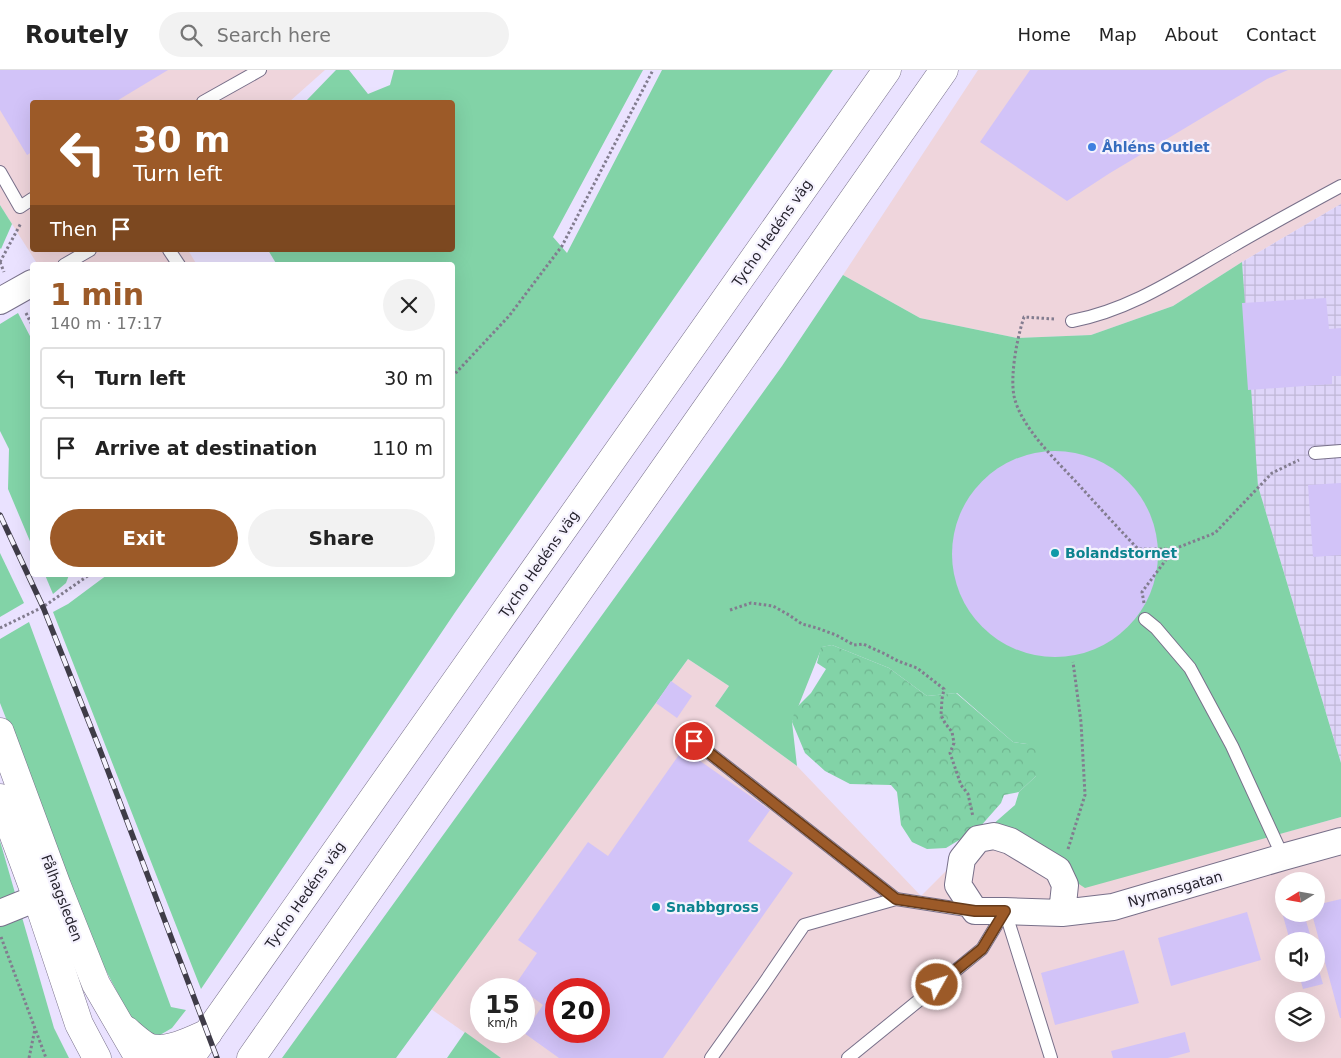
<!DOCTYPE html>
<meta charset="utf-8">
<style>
:root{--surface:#fff;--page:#f2f2f2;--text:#222;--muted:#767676;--line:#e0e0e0;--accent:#9c5a28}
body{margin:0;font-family:"DejaVu Sans",sans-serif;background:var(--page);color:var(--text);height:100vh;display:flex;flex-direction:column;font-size:19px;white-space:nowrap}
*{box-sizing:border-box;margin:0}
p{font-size:16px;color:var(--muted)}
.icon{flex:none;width:28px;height:28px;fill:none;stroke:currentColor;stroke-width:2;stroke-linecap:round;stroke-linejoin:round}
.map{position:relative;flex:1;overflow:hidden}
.side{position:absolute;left:30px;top:192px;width:425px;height:315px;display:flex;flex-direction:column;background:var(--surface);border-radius:5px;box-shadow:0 5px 20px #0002}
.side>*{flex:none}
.top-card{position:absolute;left:30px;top:30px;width:425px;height:152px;border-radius:5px;box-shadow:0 5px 20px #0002;background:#9c5a28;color:#fff;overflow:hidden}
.needle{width:32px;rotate:259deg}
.buttons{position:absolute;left:1275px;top:802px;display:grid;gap:10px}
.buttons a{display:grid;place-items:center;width:50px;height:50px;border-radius:50%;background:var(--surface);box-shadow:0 5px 20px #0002;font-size:25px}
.speed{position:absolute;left:470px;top:908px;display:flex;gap:10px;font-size:25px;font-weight:700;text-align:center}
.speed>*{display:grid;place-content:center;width:65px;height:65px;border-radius:50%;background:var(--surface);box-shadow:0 5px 20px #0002;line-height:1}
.speed small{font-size:12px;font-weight:400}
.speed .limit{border:8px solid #d22;background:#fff;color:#111}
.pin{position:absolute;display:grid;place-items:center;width:42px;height:42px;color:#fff;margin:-21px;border:2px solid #fff;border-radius:50%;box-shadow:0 1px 5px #0007}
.me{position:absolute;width:55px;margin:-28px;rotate:51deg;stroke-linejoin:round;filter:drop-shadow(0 0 4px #0008)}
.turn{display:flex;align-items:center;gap:18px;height:105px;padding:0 20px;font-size:22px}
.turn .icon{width:65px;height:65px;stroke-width:2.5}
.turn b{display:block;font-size:35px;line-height:42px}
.then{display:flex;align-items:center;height:48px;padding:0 20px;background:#0003;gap:10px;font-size:19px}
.round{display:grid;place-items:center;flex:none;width:52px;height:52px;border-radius:26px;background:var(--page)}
.overview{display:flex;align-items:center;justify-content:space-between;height:85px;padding:0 20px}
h1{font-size:30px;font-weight:700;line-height:38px;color:var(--accent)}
.action{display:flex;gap:10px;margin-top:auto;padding:10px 20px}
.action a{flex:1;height:58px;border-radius:30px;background:var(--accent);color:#fff;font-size:20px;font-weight:700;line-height:58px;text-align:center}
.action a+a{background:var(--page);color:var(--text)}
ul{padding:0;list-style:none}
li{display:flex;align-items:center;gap:15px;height:62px;margin:0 10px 8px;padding:0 10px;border:2px solid var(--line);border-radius:5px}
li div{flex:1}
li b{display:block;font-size:19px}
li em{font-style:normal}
header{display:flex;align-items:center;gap:30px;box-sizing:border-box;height:70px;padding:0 25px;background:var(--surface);border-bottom:1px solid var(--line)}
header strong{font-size:24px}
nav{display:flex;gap:28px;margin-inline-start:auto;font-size:18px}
.search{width:350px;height:45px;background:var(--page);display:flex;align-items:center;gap:12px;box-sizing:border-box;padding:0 18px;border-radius:28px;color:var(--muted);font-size:19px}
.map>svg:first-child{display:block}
</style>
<header>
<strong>Routely</strong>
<div class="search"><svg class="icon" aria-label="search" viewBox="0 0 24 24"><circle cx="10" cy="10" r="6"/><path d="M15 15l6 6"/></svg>Search here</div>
<nav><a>Home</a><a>Map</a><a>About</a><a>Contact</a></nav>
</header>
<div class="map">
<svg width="1341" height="988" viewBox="0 0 1341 988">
<defs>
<pattern id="industrial-grid" width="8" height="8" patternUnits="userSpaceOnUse" patternTransform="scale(1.25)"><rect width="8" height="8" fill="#dfd5f9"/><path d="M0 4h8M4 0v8" fill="none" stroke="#bfb7d6"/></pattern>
<pattern id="forest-crowns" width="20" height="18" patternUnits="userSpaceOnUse" patternTransform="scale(1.25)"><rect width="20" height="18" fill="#82d3a7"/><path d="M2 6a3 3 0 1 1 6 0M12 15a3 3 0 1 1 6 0" fill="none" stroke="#70b590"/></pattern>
</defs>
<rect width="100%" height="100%" fill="#eae2ff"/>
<g fill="#efd5dc" fill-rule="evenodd">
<path d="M0,0h325l-36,32h-257v148h156l9,15h-159l-38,-60z"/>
<path d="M978,0h363v134l-99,58 -69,44 -82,29 -74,3 -97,-20 -77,-43z"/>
<path d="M688,589l41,27 -14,20 82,60 124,130 70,-70 94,61 256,-70v241h-840l-70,-49zM1284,811h32v33h-32zM1284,871h32v33h-32zM481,919h43v42h-43zM556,919h43v42h-43zM1284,931h32v33h-32z"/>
</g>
<path fill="url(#industrial-grid)" d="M1341,134v559l-83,-277 -10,-96 -6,-128z"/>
<g fill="#82d3a7">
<path d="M336,0h13l19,24 22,-9 4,-15h249l-90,167 14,16 95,-183h171l-377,541 -255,378 -148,-377 15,-8 39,-29h345v-310h-175l-9,-15h184v-148h-147z"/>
<path d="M0,135l12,19 -11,25 -1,-1z"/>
<path d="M1242,192l16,224 83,277v54l-256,71 -94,-62 24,-21 4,-13 17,-16 -9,-32 -14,-2 -56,-49 -30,3 -38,-28 -57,-23 -10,2 -30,75 5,44 -82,-60 14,-20 -41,-27 -292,399h-114l500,-692 61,-91 77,43 97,20 74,-3 82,-29z"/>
<path d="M18,243l14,27v206l-24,-57 1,-40 -9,-18v-107z"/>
<path d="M0,483l24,50 -24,14z"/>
<path d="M45,505h24l-3,8 -13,11z"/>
<path d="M29,552l142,385 15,3 -14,18 -12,7 -22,-3 -37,-71 -101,-258v-64z"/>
<path d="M0,771l54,187 15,30h-69z"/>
<path d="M465,962l36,26h-54z"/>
</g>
<path fill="url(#forest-crowns)" d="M832,575l57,23 38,28 29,-3 57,49 14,2 11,7 -2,25 -17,16 -15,3 -3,8 -22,25 -33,20 -19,1 -15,-7 -11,-17 -4,-33 -6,-7 -41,-1 -25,-13 -20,-18 -13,-31 3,-13 16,-16 15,-24 -9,-6 4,-16z"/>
<g fill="#d2c3f8" fill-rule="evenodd">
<path d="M0,0h168l-53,32h-83v50l-5,3 -27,-45z"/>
<path d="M1030,0h258l-21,9 -157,94 -43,28 -87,-59z"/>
<path d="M1326,228l3,31 12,-1v48h-9v8l-84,6 -6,-87z"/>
<circle cx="1055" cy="484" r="103"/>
<path d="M1341,413v72l-28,2 -5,-72z"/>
<path d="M671,611l21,15 -15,22 -21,-15z"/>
<path d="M683,679l87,61 -22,31 45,32 -130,185h-104l-35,-25 19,-28 -19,-14v-2h-3l-6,-4 22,-32 -19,-13 70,-98 20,14zM556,919h43v42h-43z"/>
<path d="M1341,829v119h-1l-28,-104h4v-9z"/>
<path d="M1284,834v10h20l8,27h-22l-10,-36z"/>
<path d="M1247,842l14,48 -90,26 -13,-48z"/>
<path d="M1124,880l15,53 -84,22 -14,-52z"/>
<path d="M1316,890l7,24 -20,5 -4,-15h17z"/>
<path d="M1185,962l5,20 -22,6h-55l-2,-7z"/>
</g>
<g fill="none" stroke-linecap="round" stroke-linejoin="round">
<defs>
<g id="service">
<path d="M203,32l57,-32"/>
<path d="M0,102l20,35 12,-8"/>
<path d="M169,180l10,15"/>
<path d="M64,195l26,-15"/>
<path d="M1072,251c59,-11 108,-45 159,-74 36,-21 73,-41 110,-61"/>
<path d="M1315,383l26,-2"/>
<path d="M1145,549l11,9 34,40 42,78 51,111"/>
<path d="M694,671l202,158"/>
<path d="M1005,841l46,147"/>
<path d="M711,988l52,-73 41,-60 92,-26 77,12"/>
<path d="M848,988l134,-109 23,-38"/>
</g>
<g id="minor">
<path d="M0,231l32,-18"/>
<path d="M0,843l37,-15 19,-11"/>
<path d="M1062,843l3,-28 -7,-15 -48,-29 -16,-5 -16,3 -16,20 -4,26 17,26h30l57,2 51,-6 170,-50 58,-16"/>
</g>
<g id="tertiary">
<path d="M0,662l57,154 39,98 43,74"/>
<path d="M0,728l37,100 42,126 18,34"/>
<path d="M126,960c7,6 19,18 29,19 18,1 37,-9 53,-16"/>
</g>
<g id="secondary">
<path d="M190,988l697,-988"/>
<path d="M251,988l693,-988"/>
</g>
</defs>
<use href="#service" stroke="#78708a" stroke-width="14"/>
<use href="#minor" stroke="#78708a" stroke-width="28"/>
<use href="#tertiary" stroke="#78708a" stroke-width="29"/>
<use href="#secondary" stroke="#78708a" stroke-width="29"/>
<g stroke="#827c8f" stroke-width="3" stroke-dasharray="2.5 2.5" stroke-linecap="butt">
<path d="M0,192l4,10"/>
<path d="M0,192l21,-39"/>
<path d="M26,243l6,12"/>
<path d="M1054,249l-30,-2c-7,21 -14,58 -10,79 7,32 43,65 65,89 19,21 39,43 59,64h36"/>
<path d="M452,307l57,-61 53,-70 91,-176"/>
<path d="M1144,533l-2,-11 32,-43 41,-16 57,-60 27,-13"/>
<path d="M730,540l21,-7 22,3 16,9 13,9 15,4 19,7 18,10 9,-1 20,9 15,8 19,7 27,21 -2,10 -1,16 4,8 7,9 2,11 -4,10 11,32 7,9 5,23"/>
<path d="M0,558l43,-21 46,-32"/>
<path d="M1068,779l17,-54 -4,-73 -8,-60"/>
<path d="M1,867l45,121"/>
<path d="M29,988l6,-29"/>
</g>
<use href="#service" stroke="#fff" stroke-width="12"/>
<use href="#minor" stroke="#fff" stroke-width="26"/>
<use href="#tertiary" stroke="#fff" stroke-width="28"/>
<use href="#secondary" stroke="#fff" stroke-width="28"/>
<defs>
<path id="rail" d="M0,445l43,92 57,143 117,308"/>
</defs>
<use href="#rail" stroke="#3f3c48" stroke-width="5.5"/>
<use href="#rail" stroke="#f5f2fe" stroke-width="4" stroke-dasharray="11" stroke-linecap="butt"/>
</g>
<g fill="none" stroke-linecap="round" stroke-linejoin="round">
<defs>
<path id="route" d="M694,671l202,158 79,12h30l-23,38 -45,36"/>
</defs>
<use href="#route" stroke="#653a1a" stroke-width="12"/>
<use href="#route" stroke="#9c5a28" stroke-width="9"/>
</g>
<circle fill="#3f7fe0" stroke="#f5f2fe" stroke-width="2" cx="1092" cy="77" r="5"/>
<g fill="#0f9aa8" stroke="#f5f2fe" stroke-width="2">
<circle cx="1055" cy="483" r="5"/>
<circle cx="656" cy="837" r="5"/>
</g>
<g text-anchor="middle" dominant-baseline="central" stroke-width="4.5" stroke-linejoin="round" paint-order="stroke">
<g font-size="14" font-weight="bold" fill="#366cbe" stroke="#f5f2fe" text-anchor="start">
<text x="1102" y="77">Åhléns Outlet</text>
</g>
<g font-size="14" fill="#26232d" stroke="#f5f2fe">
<text transform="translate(772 163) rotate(-55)">Tycho Hedéns väg</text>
<text transform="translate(539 494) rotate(-55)">Tycho Hedéns väg</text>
<text transform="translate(1175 819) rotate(-16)">Nymansgatan</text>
<text transform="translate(305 825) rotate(-55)">Tycho Hedéns väg</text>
<text transform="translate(62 828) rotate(69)">Fålhagsleden</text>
</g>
<g font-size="14" font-weight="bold" fill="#0d838f" stroke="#f5f2fe" text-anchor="start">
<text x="1065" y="483">Bolandstornet</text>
<text x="666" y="837">Snabbgross</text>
</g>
</g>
</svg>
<div class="buttons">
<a><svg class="needle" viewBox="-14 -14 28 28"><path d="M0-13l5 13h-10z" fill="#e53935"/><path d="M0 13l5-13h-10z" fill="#767676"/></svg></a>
<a><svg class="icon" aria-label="sound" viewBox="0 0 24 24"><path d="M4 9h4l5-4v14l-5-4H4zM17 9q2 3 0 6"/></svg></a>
<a><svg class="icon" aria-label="layers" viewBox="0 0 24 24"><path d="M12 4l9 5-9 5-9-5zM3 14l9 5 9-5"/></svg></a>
</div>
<div class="speed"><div>15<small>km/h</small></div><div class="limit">20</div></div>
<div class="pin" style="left:694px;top:671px;background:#d93025"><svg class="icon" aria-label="arrive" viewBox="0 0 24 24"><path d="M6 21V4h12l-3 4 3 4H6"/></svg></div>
<svg class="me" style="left:937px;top:915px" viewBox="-20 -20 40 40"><circle r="17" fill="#9c5a28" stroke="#fff" stroke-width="3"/><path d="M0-11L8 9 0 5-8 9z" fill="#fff"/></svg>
<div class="top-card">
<div class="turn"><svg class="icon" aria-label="left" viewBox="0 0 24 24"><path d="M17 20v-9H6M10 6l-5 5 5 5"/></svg><div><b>30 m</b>Turn left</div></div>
<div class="then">Then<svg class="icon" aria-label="arrive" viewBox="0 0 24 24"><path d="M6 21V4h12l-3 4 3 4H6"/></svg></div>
</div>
<section class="side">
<div class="overview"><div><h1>1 min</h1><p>140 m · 17:17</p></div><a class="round"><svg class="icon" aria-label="close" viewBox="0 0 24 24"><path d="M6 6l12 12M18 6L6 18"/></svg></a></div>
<ul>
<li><svg class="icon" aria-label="left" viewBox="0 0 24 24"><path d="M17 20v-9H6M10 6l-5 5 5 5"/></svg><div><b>Turn left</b></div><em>30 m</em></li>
<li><svg class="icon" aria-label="arrive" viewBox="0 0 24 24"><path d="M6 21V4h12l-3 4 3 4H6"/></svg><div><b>Arrive at destination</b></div><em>110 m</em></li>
</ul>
<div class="action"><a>Exit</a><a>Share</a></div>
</section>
</div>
